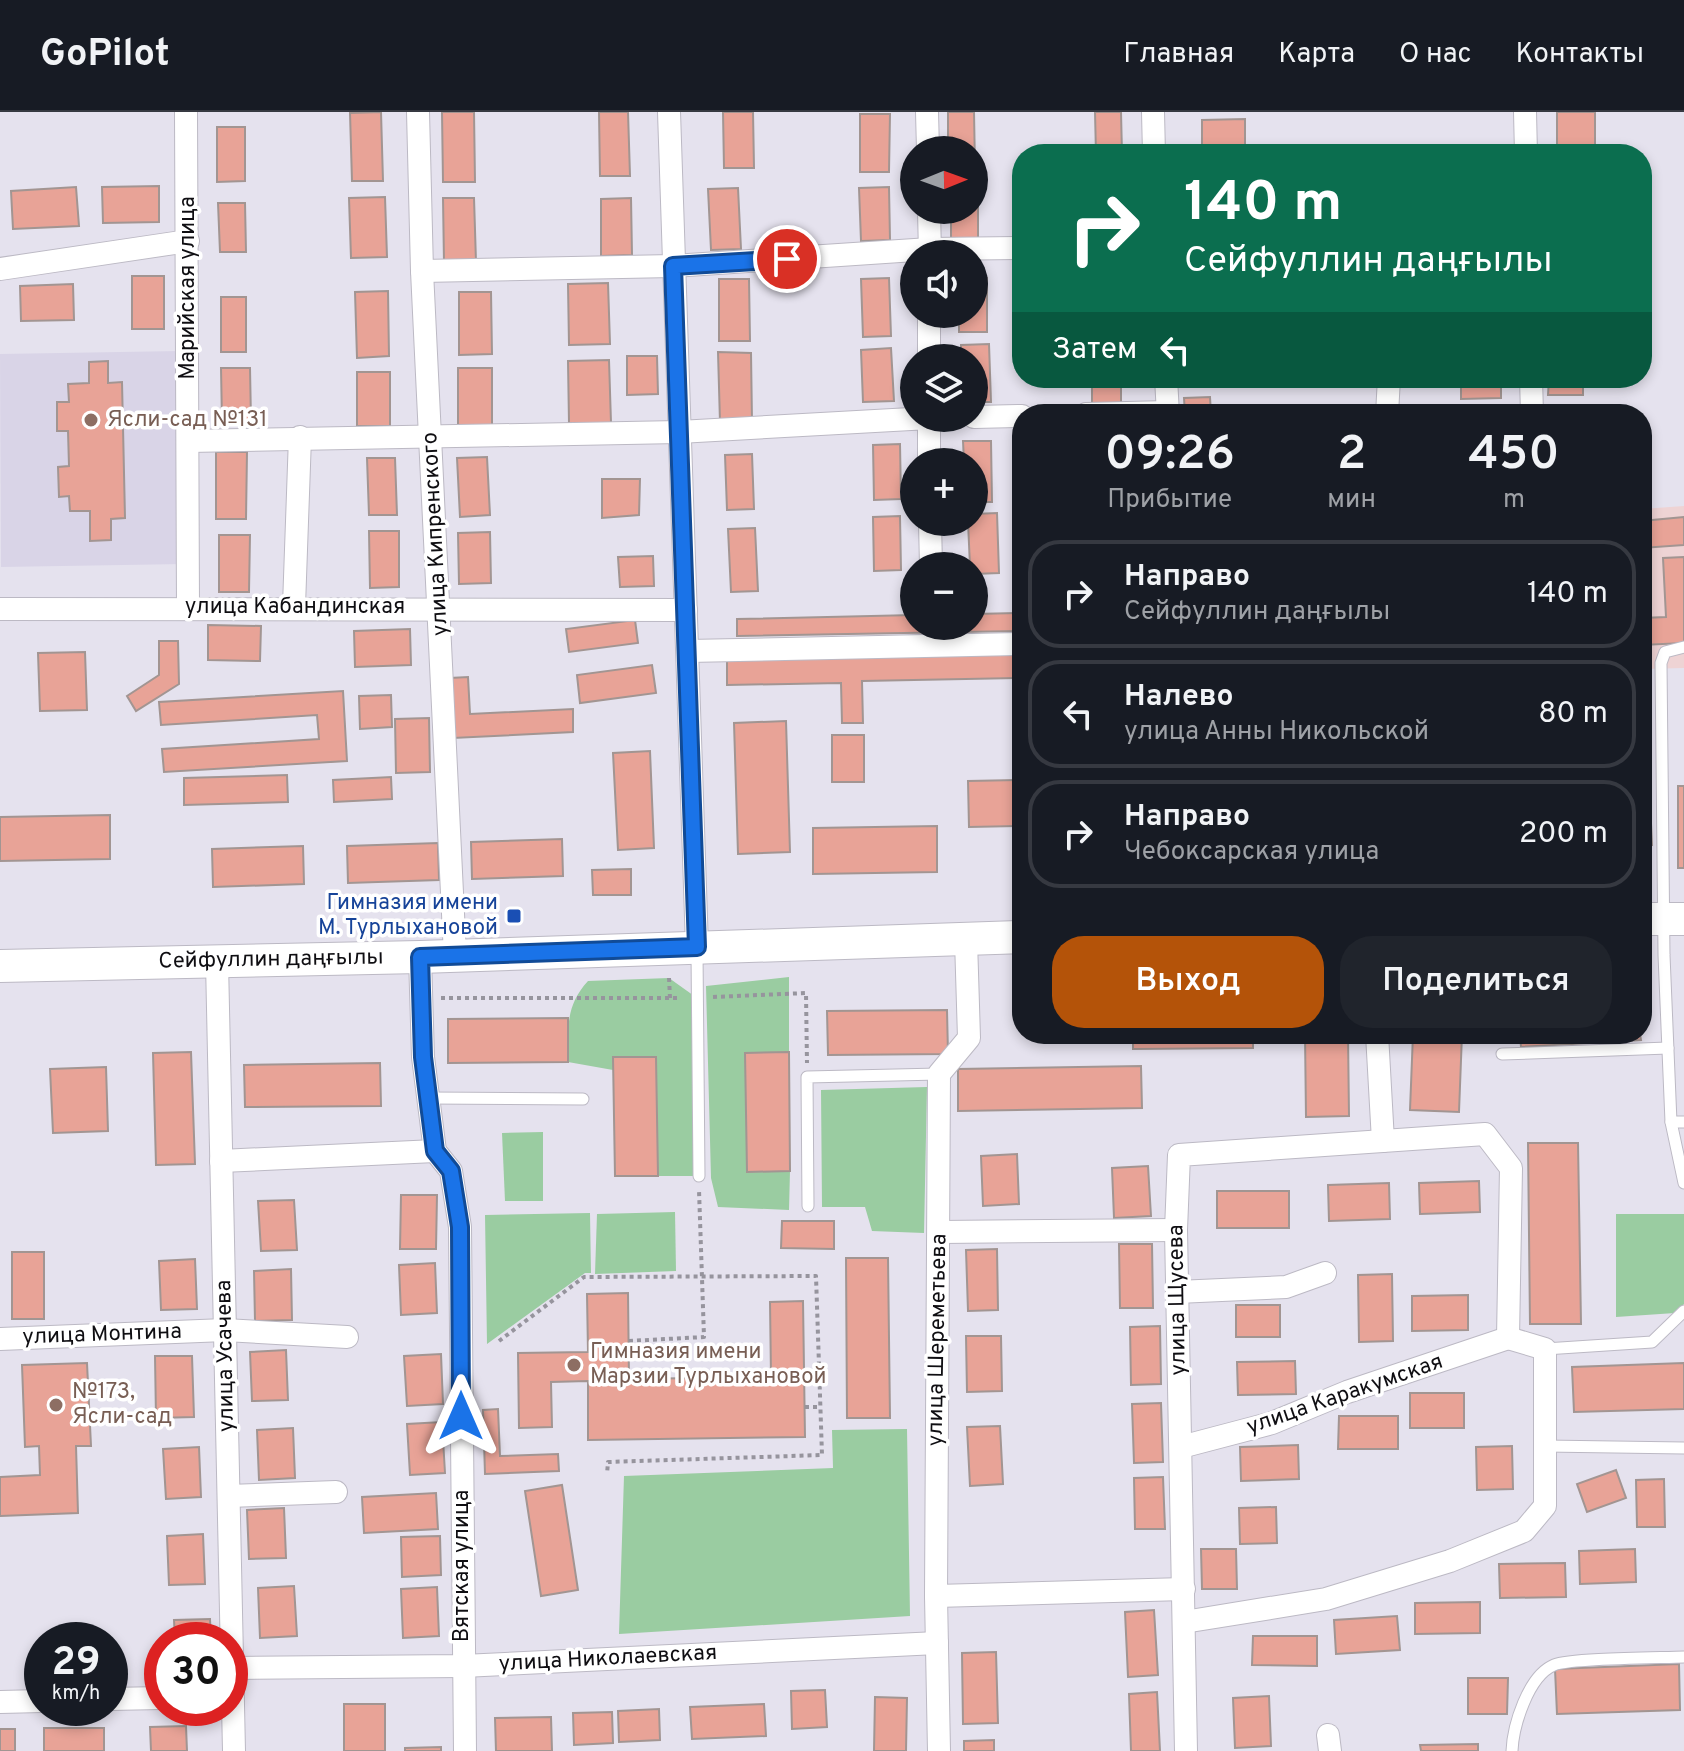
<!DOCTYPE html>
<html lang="ru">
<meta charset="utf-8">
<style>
:root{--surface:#171b24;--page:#20242c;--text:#f1f3f6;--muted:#9ea1a6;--line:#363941;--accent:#b45309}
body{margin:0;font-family:Overpass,sans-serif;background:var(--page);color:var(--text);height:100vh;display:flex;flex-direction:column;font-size:30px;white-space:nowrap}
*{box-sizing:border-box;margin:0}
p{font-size:26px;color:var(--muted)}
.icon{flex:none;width:44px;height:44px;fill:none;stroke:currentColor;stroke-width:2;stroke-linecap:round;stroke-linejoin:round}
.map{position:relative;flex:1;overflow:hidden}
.sheet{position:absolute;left:1012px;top:292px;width:640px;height:640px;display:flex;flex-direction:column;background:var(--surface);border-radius:32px;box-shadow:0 4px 12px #0003}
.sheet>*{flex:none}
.top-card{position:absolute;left:1012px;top:32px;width:640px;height:244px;border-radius:32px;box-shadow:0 4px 12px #0003;background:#0b6e4f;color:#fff;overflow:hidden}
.needle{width:52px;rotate:89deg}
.controls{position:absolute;left:900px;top:24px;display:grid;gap:16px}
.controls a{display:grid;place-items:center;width:88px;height:88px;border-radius:50%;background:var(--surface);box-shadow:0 4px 12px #0003;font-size:40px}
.speed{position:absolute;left:24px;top:1510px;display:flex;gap:16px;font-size:40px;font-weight:700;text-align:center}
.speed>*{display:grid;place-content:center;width:104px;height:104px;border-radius:50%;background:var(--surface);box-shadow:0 4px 12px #0003;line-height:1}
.speed small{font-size:20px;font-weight:400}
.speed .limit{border:12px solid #d22;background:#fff;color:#111}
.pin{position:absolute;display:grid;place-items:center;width:68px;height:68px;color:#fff;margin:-34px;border:4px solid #fff;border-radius:50%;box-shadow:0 2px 8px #0007}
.me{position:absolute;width:88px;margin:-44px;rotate:0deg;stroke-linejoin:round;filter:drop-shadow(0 0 6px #0008)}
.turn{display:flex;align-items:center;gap:28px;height:168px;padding:0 40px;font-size:36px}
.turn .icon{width:104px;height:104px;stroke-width:2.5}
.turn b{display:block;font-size:56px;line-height:68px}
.then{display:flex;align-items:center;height:76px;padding:0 40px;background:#0003;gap:16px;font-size:30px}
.eta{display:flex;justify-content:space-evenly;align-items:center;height:136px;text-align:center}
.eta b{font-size:48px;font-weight:600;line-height:56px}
.action{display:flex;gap:16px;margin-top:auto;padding:16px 40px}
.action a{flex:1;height:92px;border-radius:32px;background:var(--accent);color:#fff;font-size:32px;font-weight:600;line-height:92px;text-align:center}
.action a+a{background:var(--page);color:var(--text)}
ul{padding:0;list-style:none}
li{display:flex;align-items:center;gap:24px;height:108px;margin:0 16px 12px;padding:0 24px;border:4px solid var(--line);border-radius:32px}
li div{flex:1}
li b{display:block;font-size:30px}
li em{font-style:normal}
header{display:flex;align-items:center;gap:48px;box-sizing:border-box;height:112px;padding:0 40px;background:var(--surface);border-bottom:2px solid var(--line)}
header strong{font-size:38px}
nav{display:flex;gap:44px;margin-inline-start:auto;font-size:28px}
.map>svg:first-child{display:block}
</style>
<header>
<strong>GoPilot</strong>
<nav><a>Главная</a><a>Карта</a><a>О нас</a><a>Контакты</a></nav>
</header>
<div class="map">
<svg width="1684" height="1639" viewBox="0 0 1684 1639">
<rect width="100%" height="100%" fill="#e5e2ee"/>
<path fill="#eed3d4" d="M1684,394v162l-42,1v-160z"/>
<path fill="#d9d4e7" d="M180,239l4,213 -183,3 -1,-213z"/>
<g fill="#9acca1">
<path d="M789,865v75l-41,120 42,-1 -1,39 -71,-3 -7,-29 -5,-192z"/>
<path d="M669,866l28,20 2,178h-41l-2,-119h-42l-1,13 -45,-8c0,-33 -3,-56 20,-81z"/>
<path d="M927,975l-3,146 -52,-2 -7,-24h-43l-1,-117z"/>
<path d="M543,1020v69h-38l-3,-68z"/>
<path d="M675,1100l1,59 -81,3 2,-60z"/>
<path d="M590,1101l1,60h-6l-98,71 -2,-129z"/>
<path d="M1616,1102h68v90l-9,9 -59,4z"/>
<path d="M907,1317l3,187 -291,18 5,-158 209,-8 -1,-38z"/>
</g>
<g fill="#e8a397" stroke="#a29592" stroke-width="2">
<path d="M381,0l2,69h-31l-2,-68z"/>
<path d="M442,0h32l1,70h-32z"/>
<path d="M599,0h29l2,64h-30z"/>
<path d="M723,0h30l1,56h-30z"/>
<path d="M948,0h26l1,55 -1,-17h-26z"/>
<path d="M1095,0h26l1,42h-26z"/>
<rect x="1557" y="0" width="38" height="42"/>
<path d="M860,2h30l-1,58h-29z"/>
<path d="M1245,7v35h-43v-34z"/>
<path d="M217,15h28v54l-28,1z"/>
<path d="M1491,33v9h-37v-7z"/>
<path d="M1402,37v5h-49v-4z"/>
<path d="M974,67h4v60h-27v-29h23z"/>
<path d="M159,74v36l-56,1 -1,-36z"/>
<path d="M76,75l3,39 -66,3 -2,-38z"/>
<path d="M889,75l1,53 -29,1 -2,-53z"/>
<path d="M738,76l3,61 -30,1 -3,-61z"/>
<path d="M385,85l2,60 -36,1 -2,-60z"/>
<path d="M443,86h31l2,64 -32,1z"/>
<path d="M631,86l1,57 -31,1v-57z"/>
<path d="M218,91h27l1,49h-26z"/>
<rect x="132" y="164" width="32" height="53"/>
<path d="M889,166l2,58 -28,1 -2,-58z"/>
<path d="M974,166h13v54h-28v-18h15z"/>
<path d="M719,167h30l1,62h-31z"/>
<path d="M608,171l2,61 -41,1 -1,-61z"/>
<path d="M73,172l1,36 -53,1 -1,-35z"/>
<path d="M388,179l1,65 -32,2 -2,-66z"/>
<path d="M459,180h32l1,62 -33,1z"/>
<rect x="221" y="185" width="25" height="55"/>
<path d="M989,232l2,58h-17v-44h-13v-13z"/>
<path d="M891,236l3,53 -31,1 -2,-52z"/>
<path d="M718,240l33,1 1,68 -32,1z"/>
<path d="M627,244h30l1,38 -31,1z"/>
<path d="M609,248l2,63h-42l-1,-62z"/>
<path d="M108,249v22l14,-1 3,136 -14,1v21l-21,1v-30h-20l-1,-15 -10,1 -1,-30 11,-1 -1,-35h-11v-29h12l-1,-18 21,-1v-21z"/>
<path d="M221,256h29l1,53 -29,1z"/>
<rect x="458" y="256" width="34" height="57"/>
<rect x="357" y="260" width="33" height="54"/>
<path d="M1092,266h29v28l-29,1z"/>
<path d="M1461,266h40v20l-40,1z"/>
<path d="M1549,266h34v17h-35z"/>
<path d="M1210,285l1,17h-26l-1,-16z"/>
<path d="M963,329h28l1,61h-18v-40h-10z"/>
<path d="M900,332l1,55 -27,1 -1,-55z"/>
<path d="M216,340h31l-1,67h-30z"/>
<path d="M752,342l2,55 -27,1 -2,-55z"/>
<path d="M487,345l3,58 -30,2 -3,-59z"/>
<path d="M367,346h28l2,57h-28z"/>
<path d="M602,367h38l-1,36 -37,3z"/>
<path d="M997,401l2,60 -25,1v-8h-4l-2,-44h6v-8z"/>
<path d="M900,404l1,54 -27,1 -1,-54z"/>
<path d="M1684,405v28l-42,3v-27z"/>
<path d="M755,416l3,63 -27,1 -3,-63z"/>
<path d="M369,419h30v56l-29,1z"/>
<path d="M490,420l1,51 -32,1 -1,-51z"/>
<path d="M219,423h31l-1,57h-30z"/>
<path d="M653,444l1,30 -34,1 -2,-30z"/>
<path d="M1684,445v86l-42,2v-27l24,-1 -3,-59z"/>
<path d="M1022,501v18l-285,5v-17l177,-4v11h60v-12z"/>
<path d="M635,508l3,23 -69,9 -3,-23z"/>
<path d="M208,513l53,1 -1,35 -52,-1z"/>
<path d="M410,517l1,36 -56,2 -1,-36z"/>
<path d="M159,529h19l1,43 -43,27 -9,-15 32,-21z"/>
<path d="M85,540l2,58 -47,1 -2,-58z"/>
<path d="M1022,542v24l-160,3 1,42h-21l-1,-40 -114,2v-26z"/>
<path d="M652,553l4,28 -76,10 -3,-28z"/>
<path d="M468,565l2,37 103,-5v23l-120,6 -3,-60z"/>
<path d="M343,579l4,70 -183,11 -2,-23 157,-10 -2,-24 -156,10 -2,-23z"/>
<path d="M391,583l1,32 -32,2 -1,-33z"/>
<path d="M429,606l1,54 -34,1 -1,-54z"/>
<path d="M786,609l4,131 -52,2 -4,-131z"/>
<rect x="832" y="623" width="32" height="47"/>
<path d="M650,639l4,97 -36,2 -5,-97z"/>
<path d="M287,663l1,27 -104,3v-27z"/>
<path d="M391,665l1,22 -58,3 -1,-22z"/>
<path d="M1022,668v46l-53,1 -1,-46z"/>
<rect x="1678" y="674" width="6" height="82"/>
<path d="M1650,690l2,43 -10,1v-43z"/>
<path d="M110,703v44l-110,2v-44z"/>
<path d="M937,714v46l-124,2v-46z"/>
<path d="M562,727l1,37 -91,3 -1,-37z"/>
<path d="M438,731l1,37 -91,3 -1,-37z"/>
<path d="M303,734l1,38 -91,3 -1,-38z"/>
<path d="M631,757v26h-38l-1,-25z"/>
<path d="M947,898l1,44 -120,1 -1,-44z"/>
<path d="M568,906v44l-120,1v-44z"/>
<path d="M1133,922h120v14l-120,1z"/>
<path d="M1305,922h43l1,82 -43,1z"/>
<path d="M1413,922h49l-3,78 -49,-2z"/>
<path d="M1520,922h120l1,6 -120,7z"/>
<path d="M191,940l4,112 -39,1 -3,-112z"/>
<path d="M789,940l1,119 -43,1 -2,-119z"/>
<path d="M613,945h43l2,119h-43z"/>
<path d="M380,951l1,43 -136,1 -1,-42z"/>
<path d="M1141,954l1,42 -184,3v-42z"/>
<path d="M106,955l2,64 -55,2 -3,-64z"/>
<path d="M1528,1031h50l3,181h-51z"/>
<path d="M1017,1042l2,50 -36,2 -2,-50z"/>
<path d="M1148,1054l3,50 -37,2 -2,-50z"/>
<path d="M1479,1069l1,31 -60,2 -1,-31z"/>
<path d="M1389,1071l1,36 -61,2 -1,-36z"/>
<rect x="1217" y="1079" width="72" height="37"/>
<path d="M401,1083h36l-1,54h-36z"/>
<path d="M294,1088l3,50 -36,1 -3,-50z"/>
<path d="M782,1109h52v28l-53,-1z"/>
<path d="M1119,1132h33l1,64h-33z"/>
<path d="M997,1137l1,61 -30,1 -2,-61z"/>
<rect x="12" y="1140" width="32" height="67"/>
<path d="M846,1146h42l2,160h-43z"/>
<path d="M195,1147l2,50 -36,1 -2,-49z"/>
<path d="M435,1151l2,50 -36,2 -2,-50z"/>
<path d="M291,1157l1,51 -37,1 -1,-50z"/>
<path d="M1392,1162l1,67 -34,1 -1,-67z"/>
<path d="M628,1181l1,86 142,-2 -1,-75 33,-1 2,136 -217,3v-59l-37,1 1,45 -33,1 -1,-75 70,-1 -1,-58z"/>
<path d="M1468,1183v35l-56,1v-35z"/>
<rect x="1236" y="1193" width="44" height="32"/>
<path d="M1160,1214l1,58 -30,1 -1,-58z"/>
<path d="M966,1224h35l1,55 -35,1z"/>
<path d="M286,1238l2,50 -36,1 -2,-49z"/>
<path d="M441,1242l2,50 -36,2 -3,-50z"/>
<path d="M155,1244h37l2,61 -38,1z"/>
<path d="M1295,1249l1,33 -58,1 -1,-33z"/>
<path d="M87,1251l4,83h-15l2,67 -78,3v-39l40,-2 -1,-29 -14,1 -3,-82z"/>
<path d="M1684,1251v46l-110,3 -2,-45z"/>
<rect x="1410" y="1281" width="54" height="35"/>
<path d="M1161,1291l2,59 -29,1 -2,-59z"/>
<path d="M498,1297l2,47 58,-2 1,17 -74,3 -2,-64z"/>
<path d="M1339,1304h59v33h-60z"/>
<path d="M442,1310l3,51 -35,2 -3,-51z"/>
<path d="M1000,1314l3,58 -33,2 -3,-59z"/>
<path d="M293,1316l2,50 -36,2 -2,-50z"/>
<path d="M1298,1333l1,34 -58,2 -1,-34z"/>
<path d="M1512,1334l1,43 -36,1 -1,-43z"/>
<path d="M199,1335l2,50 -35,2 -3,-50z"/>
<path d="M1616,1358l10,28 -39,14 -10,-28z"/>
<path d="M1163,1365l2,52h-30l-1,-51z"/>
<path d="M1664,1367l1,48h-28l-1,-47z"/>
<path d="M562,1373l16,105 -37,6 -16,-105z"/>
<path d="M436,1381l2,36 -74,4 -2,-36z"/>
<path d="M1276,1395l1,36 -37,1 -1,-36z"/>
<path d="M284,1396l2,50 -37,1 -2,-49z"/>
<path d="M203,1422l2,50 -36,1 -2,-49z"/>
<path d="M440,1424l1,39 -39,2 -1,-40z"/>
<path d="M1201,1437h35l1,40h-35z"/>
<path d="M1635,1437l1,33 -56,2 -1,-33z"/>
<path d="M1565,1451l1,34 -66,1 -1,-34z"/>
<path d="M294,1474l3,50 -37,2 -2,-50z"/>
<path d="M437,1475l2,49 -36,2 -2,-49z"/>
<path d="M1480,1490v31l-65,1v-31z"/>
<path d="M1154,1498l4,65 -30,2 -3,-65z"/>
<path d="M1397,1504l3,34 -64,4 -2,-34z"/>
<path d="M210,1507l1,21h-36l-1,-20z"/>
<path d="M1253,1524h64v30l-65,-1z"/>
<path d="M996,1540l2,71 -35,1 -1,-71z"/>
<path d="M1679,1552l1,46 -123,4 -2,-45z"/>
<path d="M1468,1566h40l-1,36h-39z"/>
<path d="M825,1578l2,37 -35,2 -1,-38z"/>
<path d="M1157,1580l3,59h-29l-2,-57z"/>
<path d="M1269,1584l2,50 -36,2 -2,-50z"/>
<path d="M875,1585l32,1 -1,53h-32z"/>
<rect x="344" y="1592" width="41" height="47"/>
<path d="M764,1592l2,32 -74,3 -2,-32z"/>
<path d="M659,1597l1,31 -41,2 -1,-31z"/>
<path d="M612,1600l1,31 -39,2 -1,-32z"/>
<path d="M551,1605l1,34h-56l-1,-33z"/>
<path d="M186,1614l1,25h-36l-1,-24z"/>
<rect x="44" y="1616" width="60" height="23"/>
<rect x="0" y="1617" width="15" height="22"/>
<path d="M994,1628v11h-30v-10z"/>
<path d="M1478,1632v7h-57l-1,-6z"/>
<path d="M441,1635v4h-36v-3z"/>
</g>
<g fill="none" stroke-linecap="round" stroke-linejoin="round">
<defs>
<g id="lane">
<path d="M1684,535l-19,5 -4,11 3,292 7,167 13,61"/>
<path d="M697,840l2,224"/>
<path d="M1502,942l166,-6"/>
<path d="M428,986l155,1"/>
<path d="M1671,1010h13"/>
<path d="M808,1094l-1,-129 132,-3"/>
<path d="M1545,1237l107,-7 32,-31"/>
<path d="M1545,1334l139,2"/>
<path d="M1512,1639c1,-25 16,-75 42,-86 17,-7 105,-7 130,-8"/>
</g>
<g id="street">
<path d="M186,0l2,495"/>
<path d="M418,0l4,159 33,684"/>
<path d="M669,0l28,835"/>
<path d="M927,0l1,38"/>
<path d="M1153,0l1,42"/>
<path d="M1525,0l1,42"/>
<path d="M929,98l1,44"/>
<path d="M0,157l188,-28"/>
<path d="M422,159l251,-5 257,-17 92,-1"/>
<path d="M929,246v-44"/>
<path d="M1166,266l2,36"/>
<path d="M1531,266l1,36"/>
<path d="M1086,302l82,-2"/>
<path d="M1387,302l2,-36"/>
<path d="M974,305l48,-1"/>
<path d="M189,329l490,-9 250,-14v44"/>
<path d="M930,410l1,44"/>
<path d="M294,494l6,-169"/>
<path d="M0,497l686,1"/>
<path d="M688,539l334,-7"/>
<path d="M420,845l3,100 12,94 16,20 9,56 5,524"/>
<path d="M217,850l17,789"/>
<path d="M1377,922l6,107"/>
<path d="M221,1049l214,-10"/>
<path d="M940,1120l236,-2"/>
<path d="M1177,1180l109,-5 39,-14"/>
<path d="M0,1227l225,-9 122,7"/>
<path d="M1181,1335l91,-24 75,-31 161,-54"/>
<path d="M229,1384l107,-4"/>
<path d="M936,1484l248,-7"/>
<path d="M1184,1510l142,-23 124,-38 74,-30 21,-25v-157l-37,-11"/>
<path d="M232,1556l231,-2 474,-23"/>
<path d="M110,1587l52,-1"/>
<path d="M0,1590l42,-1"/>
<path d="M1328,1623l2,16"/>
<path d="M939,1639l-3,-155 3,-522 30,-36 -3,-98"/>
<path d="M1186,1639l-10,-521 3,-75 306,-21 26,34 -3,170"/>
</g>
<g id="secondary">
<path d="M1642,807h42"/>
<path d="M0,854l420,-9 602,-20"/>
</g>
</defs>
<use href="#lane" stroke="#bcb9c4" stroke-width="13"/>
<use href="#street" stroke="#bcb9c4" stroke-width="24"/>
<use href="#secondary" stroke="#bcb9c4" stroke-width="34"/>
<g stroke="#96949d" stroke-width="4" stroke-dasharray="4 4" stroke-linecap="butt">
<path d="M669,866l1,20"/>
<path d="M713,885l93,-4 1,70"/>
<path d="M441,886h239"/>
<path d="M499,1229l85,-64 232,-1 6,179 -214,7 -1,12"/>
<path d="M629,1229l75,-4 -5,-147"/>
<path d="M805,1295h16"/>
</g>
<use href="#lane" stroke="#fff" stroke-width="11"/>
<use href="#street" stroke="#fff" stroke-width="22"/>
<use href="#secondary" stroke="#fff" stroke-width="32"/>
</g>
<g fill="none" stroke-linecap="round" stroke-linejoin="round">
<defs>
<path id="route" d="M461,1304l-1,-189 -9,-56 -16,-20 -12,-94 -3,-100 277,-10 -24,-681 114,-7"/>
</defs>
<use href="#route" stroke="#114b97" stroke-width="20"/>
<use href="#route" stroke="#1a73e8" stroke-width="14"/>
</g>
<g fill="#8d6e63" stroke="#fff" stroke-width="3">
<circle cx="91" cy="308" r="8"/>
<circle cx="574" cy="1253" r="8"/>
<circle cx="56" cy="1293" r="8"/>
</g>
<rect fill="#1a4fb4" stroke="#fff" stroke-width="3" x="506" y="796" width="16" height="16" rx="4"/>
<g text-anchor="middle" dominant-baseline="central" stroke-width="7" stroke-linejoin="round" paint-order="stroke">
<g font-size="22" fill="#0f0e12" stroke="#fff">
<text transform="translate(188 176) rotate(-90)">Марийская улица</text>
<text transform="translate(436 422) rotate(-93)">улица Кипренского</text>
<text x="295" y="495">улица Кабандинская</text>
<text transform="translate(271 848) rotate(-1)">Сейфуллин даңғылы</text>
<text transform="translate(1178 1188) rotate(-91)">улица Щусева</text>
<text transform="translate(102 1223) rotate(-2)">улица Монтина</text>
<text transform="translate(938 1228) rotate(-89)">улица Шереметьева</text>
<text transform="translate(226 1244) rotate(-91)">улица Усачева</text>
<text transform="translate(1345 1283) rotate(-19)">улица Каракумская</text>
<text transform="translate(462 1454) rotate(-90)">Вятская улица</text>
<text transform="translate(608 1547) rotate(-3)">улица Николаевская</text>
</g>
<g font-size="22" fill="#785e54" stroke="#fff" text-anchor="start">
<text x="107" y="308">Ясли-сад №131</text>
<text x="590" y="1240">Гимназия имени<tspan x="590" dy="25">Марзии Турлыхановой</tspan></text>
<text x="72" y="1280">№173,<tspan x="72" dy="25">Ясли-сад</tspan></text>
</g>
<g font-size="22" fill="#164399" stroke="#fff" text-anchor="end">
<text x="498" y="791">Гимназия имени<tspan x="498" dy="25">М. Турлыхановой</tspan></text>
</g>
</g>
</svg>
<div class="controls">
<a><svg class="needle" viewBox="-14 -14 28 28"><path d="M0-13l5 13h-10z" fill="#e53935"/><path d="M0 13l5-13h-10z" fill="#9ea1a6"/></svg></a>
<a><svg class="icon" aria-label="sound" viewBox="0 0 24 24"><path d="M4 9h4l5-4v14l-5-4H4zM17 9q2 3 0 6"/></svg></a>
<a><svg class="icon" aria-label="layers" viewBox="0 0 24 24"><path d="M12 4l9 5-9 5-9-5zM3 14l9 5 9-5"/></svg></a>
<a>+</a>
<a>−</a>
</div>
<div class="speed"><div>29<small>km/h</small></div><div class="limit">30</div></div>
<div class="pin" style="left:787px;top:147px;background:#d93025"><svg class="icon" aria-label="arrive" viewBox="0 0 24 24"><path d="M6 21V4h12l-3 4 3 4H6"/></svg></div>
<svg class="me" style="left:461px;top:1304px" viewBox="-20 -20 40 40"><path d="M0-17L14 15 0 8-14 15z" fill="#1a73e8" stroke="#fff" stroke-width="4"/></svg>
<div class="top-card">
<div class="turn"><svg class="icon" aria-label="right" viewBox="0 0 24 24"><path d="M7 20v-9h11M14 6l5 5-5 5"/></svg><div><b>140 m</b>Сейфуллин даңғылы</div></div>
<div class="then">Затем<svg class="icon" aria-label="left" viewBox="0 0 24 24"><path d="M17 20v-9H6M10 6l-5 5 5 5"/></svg></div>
</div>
<section class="sheet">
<div class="eta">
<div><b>09:26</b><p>Прибытие</p></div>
<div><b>2</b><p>мин</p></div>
<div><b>450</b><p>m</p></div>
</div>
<ul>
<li><svg class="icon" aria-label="right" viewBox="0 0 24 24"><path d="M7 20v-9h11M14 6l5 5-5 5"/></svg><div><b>Направо</b><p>Сейфуллин даңғылы</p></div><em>140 m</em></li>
<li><svg class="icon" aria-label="left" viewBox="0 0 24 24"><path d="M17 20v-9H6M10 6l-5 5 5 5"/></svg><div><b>Налево</b><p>улица Анны Никольской</p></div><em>80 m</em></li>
<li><svg class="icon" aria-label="right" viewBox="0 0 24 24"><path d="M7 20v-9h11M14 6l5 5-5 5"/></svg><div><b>Направо</b><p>Чебоксарская улица</p></div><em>200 m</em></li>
</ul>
<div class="action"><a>Выход</a><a>Поделиться</a></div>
</section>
</div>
